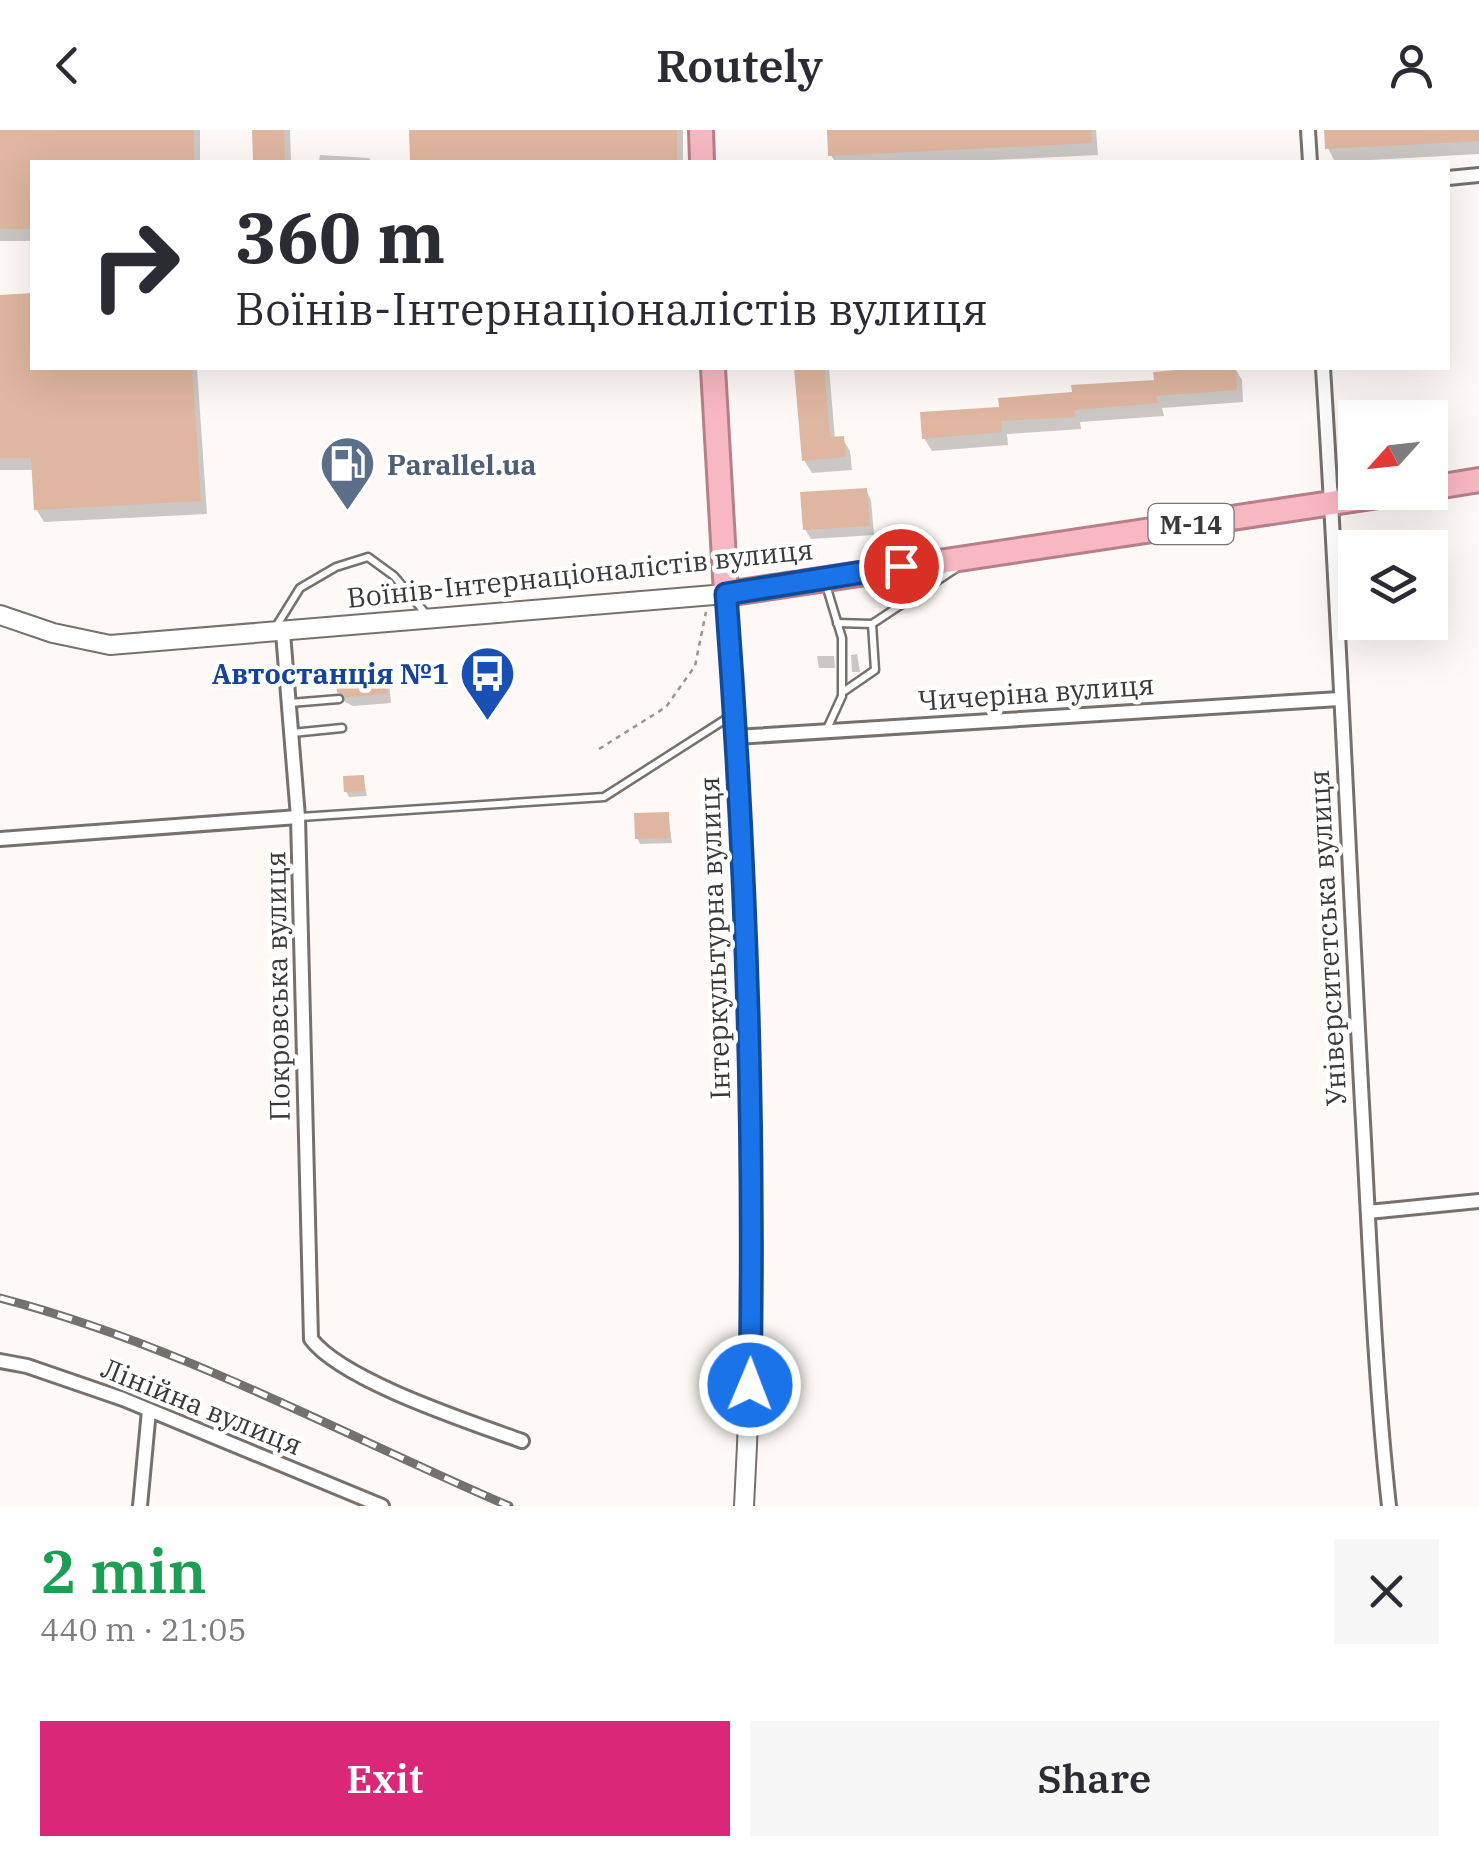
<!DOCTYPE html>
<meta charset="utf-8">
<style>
:root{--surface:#fff;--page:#f7f7f7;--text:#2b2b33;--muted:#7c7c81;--accent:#db2777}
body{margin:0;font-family:"IBM Plex Serif",serif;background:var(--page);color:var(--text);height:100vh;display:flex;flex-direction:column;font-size:38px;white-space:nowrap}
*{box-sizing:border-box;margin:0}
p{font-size:32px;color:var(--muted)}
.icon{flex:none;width:55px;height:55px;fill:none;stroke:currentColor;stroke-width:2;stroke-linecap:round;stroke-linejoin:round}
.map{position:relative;height:1376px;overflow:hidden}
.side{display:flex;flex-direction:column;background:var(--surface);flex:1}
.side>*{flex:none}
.guide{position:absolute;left:30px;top:30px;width:1420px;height:210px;border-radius:0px;box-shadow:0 10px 40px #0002;background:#fff;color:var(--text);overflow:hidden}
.needle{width:65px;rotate:243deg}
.controls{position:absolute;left:1338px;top:270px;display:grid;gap:20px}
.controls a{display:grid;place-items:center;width:110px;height:110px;border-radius:0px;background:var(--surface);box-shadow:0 10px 40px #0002;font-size:50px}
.pin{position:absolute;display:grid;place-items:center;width:85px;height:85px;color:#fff;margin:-42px;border:5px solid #fff;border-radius:50%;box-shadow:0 2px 10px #0007}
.me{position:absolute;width:110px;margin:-55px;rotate:1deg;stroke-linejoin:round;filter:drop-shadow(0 0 8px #0008)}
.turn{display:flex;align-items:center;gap:35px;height:210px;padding:0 40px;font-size:45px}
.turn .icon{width:130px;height:130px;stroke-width:2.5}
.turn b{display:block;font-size:70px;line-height:85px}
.round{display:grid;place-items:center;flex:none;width:105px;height:105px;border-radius:0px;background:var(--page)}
.head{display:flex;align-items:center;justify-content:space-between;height:170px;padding:0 40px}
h1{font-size:60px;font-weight:600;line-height:75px;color:#1e9e55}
.button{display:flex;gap:20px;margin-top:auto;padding:20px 40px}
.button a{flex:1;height:115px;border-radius:0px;background:var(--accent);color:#fff;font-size:40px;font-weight:600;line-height:115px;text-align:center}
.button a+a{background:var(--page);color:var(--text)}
header{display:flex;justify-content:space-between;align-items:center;height:130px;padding:0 40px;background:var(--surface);font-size:45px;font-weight:600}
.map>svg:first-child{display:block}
</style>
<header><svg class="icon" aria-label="back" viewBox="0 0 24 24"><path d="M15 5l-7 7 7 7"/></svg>Routely<svg class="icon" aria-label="person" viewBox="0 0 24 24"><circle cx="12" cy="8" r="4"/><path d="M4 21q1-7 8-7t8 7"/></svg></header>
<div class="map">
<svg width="1479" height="1376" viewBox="0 0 1479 1376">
<rect width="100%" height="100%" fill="#fef9f6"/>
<g fill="#0003">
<path d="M0,0h200v32h-168v79h-32z"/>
<path d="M255,0h35l1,32h-35z"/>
<path d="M412,0h271v32h-270z"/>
<path d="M852,0h244l2,25 -148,7h-115l-4,-7z"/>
<path d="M1327,0h152v24l-144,8 -7,-14z"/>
<path d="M320,25l49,3 3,4h-53z"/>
<path d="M32,166v72h165l10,146 -163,8 -8,-13 -2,-39h-34v-172z"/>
<path d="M796,238h33l6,71 7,-1 8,13 2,19 -40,3 -8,-13z"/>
<path d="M1235,238l7,12 1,22 -81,6 2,8 -84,6 1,7 -74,5 1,11 -76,6 -8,-13 78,-29 155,-26 -1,-9z"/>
<path d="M866,360l5,10 3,35 -63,4 -6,-10z"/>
<path d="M857,524l3,18h-8l-1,-17z"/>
<path d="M817,526h17l1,12h-16z"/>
<path d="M384,542l5,10 2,21 -38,3 -8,-4 -6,-10z"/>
<path d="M363,647l4,19 -18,1 -3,-6z"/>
<path d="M668,684l4,29 -32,1 -3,-6z"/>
</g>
<g fill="#dfb69f">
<path d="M0,0h194v32h-162v67h-32z"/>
<path d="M252,0h32l1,32h-32z"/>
<path d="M409,0h268v32h-267z"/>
<path d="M827,0h264l1,13 -264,13z"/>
<path d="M1324,0h155v11l-154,8z"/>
<path d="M32,163v75h160l9,133 -167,9 -3,-52h-31v-163z"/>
<path d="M794,238h30l6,69 14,-1 2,21 -44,4z"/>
<path d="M1198,238h38l1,22 -81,6 2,7 -84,7 1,7 -74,4 1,11 -80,7 -2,-27 79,-5 -1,-9 74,-6 -1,-7 83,-5 -1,-8z"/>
<path d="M867,358l3,38 -67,4 -3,-38z"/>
<path d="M385,540l2,24 -41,3 -9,-5 -2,-18z"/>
<path d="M364,645l1,16 -21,1 -1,-16z"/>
<path d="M669,682l1,26 -35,1 -1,-26z"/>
</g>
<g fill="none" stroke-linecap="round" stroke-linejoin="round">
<defs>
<g id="service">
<path d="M837,493l35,1 83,-55"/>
<path d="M277,495l23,-37 36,-21 32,-10 26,19 33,39"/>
<path d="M843,562l32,-22 -3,-46"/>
<path d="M290,573l49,-4"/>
<path d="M826,601l16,-35v-58l-16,-53"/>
<path d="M292,603l50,-5"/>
<path d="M300,687l304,-20 125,-80"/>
</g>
<g id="minor">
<path d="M1308,0l2,32"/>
<path d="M1448,48l31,-3"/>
<path d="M1323,238c16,251 26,502 40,754 7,128 12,257 26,384"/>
<path d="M283,503l15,184 13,522c32,42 159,83 211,102"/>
<path d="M736,607l603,-38"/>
<path d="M0,709l298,-22"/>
<path d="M1368,1082l111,-11"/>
<path d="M0,1231l27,5 96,33 259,107"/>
<path d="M140,1376l9,-96"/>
</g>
<path id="secondary" d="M0,485l53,18 57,12 616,-51c22,304 35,608 18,912"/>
<g id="trunk">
<path d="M701,0l1,32"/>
<path d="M713,238l13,226 679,-102"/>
<path d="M1430,358l49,-8"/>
</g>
</defs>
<use href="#service" stroke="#77716e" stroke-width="11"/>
<use href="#minor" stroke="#77716e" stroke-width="18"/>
<use href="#secondary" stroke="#77716e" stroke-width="22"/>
<use href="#trunk" stroke="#b58088" stroke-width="28"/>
<path stroke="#989592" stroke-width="2.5" stroke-dasharray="5 5" stroke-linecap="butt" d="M599,619l67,-42 29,-41 11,-54"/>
<use href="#service" stroke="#fff" stroke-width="6"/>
<use href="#minor" stroke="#fff" stroke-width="12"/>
<use href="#secondary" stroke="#fff" stroke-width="18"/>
<use href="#trunk" stroke="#f8b8c3" stroke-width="22"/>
<defs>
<path id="rail" d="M0,1168c178,46 341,136 509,208"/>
</defs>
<use href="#rail" stroke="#73706e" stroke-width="9"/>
<use href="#rail" stroke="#fff" stroke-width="5" stroke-dasharray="15" stroke-linecap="butt"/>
</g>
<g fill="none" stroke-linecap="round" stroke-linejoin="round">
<defs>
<path id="route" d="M750,1255c5,-265 -4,-526 -24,-791l175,-28"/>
</defs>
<use href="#route" stroke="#114b97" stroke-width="25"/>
<use href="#route" stroke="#1a73e8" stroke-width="18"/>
</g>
<defs>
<symbol id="fuel-pin" viewBox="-11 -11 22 30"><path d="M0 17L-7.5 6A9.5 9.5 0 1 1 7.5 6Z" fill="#5c6f8a" stroke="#fff"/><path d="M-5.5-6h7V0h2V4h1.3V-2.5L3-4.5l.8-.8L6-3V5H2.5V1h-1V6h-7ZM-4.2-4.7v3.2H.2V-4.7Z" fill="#fff"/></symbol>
<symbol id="bus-pin" viewBox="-11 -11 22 30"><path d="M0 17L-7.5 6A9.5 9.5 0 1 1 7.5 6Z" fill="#1a4fb4" stroke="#fff"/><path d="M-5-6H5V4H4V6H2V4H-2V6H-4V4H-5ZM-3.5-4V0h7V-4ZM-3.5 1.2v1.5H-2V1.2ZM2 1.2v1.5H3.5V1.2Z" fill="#fff"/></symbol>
</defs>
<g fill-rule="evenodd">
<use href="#fuel-pin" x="316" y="302" width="63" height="86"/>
<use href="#bus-pin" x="456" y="512" width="63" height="86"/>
</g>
<g text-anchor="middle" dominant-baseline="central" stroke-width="9" stroke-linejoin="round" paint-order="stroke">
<rect fill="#fff" stroke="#767473" stroke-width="2.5" x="1148.5" y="374" width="85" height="40" rx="8"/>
<g font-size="25" font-weight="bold" fill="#3b3937">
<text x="1191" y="394">М-14</text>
</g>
<g font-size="28" font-weight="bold" fill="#4e5e75" stroke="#fff" text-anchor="start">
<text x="387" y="334">Parallel.ua</text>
</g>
<g font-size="28" fill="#3b3937" stroke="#fff">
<text transform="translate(580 443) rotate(-6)">Воїнів-Інтернаціоналістів вулиця</text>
<text transform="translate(1036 562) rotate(-4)">Чичеріна вулиця</text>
<text transform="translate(714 808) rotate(-92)">Інтеркультурна вулиця</text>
<text transform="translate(1327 808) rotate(-93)">Університетська вулиця</text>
<text transform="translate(277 856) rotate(-91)">Покровська вулиця</text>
<text transform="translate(202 1276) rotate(22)">Лінійна вулиця</text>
</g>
<g font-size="28" font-weight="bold" fill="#164399" stroke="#fff" text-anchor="end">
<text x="449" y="543">Автостанція №1</text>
</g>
</g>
</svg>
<div class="controls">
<a><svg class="needle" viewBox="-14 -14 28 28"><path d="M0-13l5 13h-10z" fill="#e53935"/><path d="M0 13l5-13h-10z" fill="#7c7c81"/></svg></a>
<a><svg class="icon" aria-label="layers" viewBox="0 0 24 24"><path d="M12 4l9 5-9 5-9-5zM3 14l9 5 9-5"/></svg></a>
</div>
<div class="pin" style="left:901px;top:436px;background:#d93025"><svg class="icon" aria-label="arrive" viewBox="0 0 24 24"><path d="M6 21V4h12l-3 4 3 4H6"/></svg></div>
<svg class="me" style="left:750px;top:1255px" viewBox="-20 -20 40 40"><circle r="17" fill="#1a73e8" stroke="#fff" stroke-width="3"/><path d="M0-11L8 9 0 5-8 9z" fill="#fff"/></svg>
<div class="guide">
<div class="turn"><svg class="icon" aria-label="right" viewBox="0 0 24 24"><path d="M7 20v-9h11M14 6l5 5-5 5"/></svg><div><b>360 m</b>Воїнів-Інтернаціоналістів вулиця</div></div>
</div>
</div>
<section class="side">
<div class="head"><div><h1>2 min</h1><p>440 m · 21:05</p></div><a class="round"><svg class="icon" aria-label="close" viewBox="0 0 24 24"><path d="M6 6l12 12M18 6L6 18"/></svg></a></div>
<div class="button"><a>Exit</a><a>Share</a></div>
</section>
